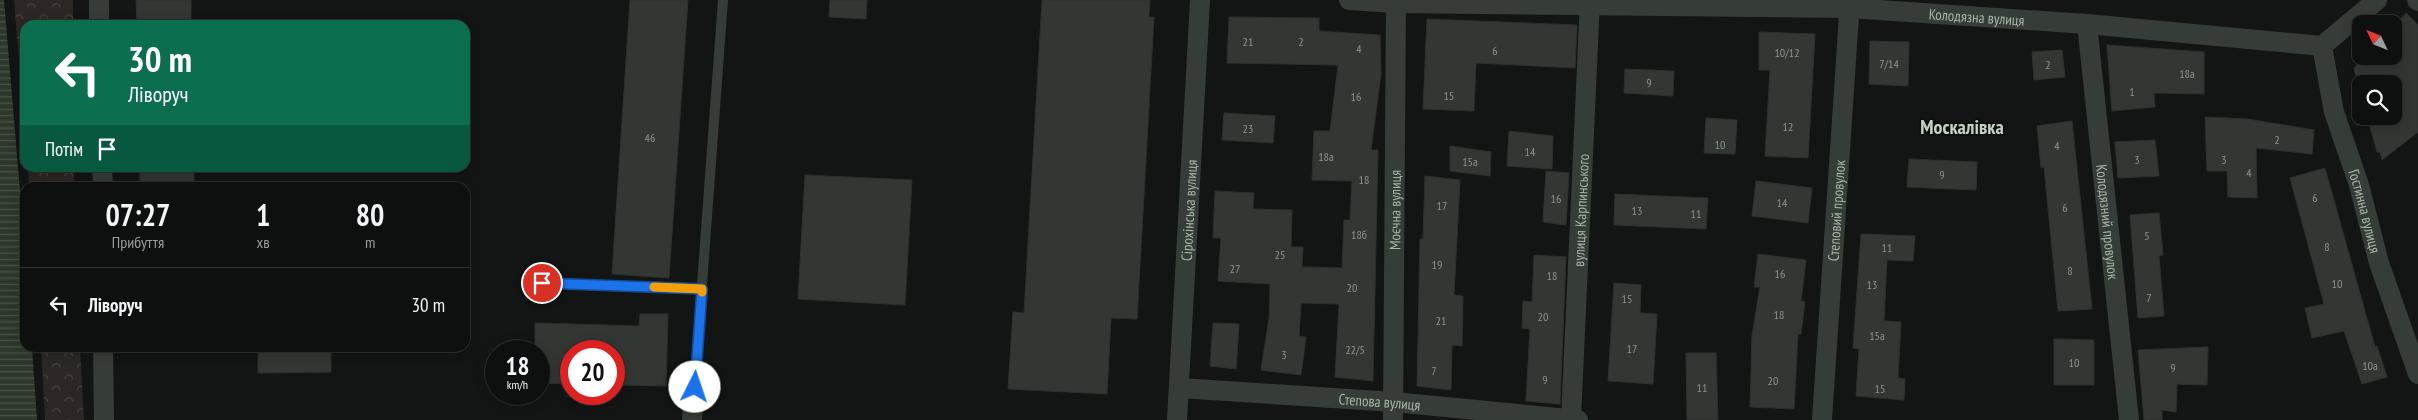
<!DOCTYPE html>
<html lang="uk">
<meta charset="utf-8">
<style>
:root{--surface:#0e100f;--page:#1c1e1d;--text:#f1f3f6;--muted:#9b9d9e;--line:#2e302f}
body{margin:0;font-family:"PT Sans Narrow",sans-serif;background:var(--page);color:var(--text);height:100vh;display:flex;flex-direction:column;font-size:19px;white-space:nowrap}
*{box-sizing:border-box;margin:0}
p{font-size:16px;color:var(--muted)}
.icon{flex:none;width:28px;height:28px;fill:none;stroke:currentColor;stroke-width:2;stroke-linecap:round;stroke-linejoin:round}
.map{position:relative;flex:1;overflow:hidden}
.details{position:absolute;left:20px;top:182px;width:450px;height:170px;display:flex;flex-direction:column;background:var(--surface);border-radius:15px;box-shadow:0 2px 12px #0003,0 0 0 1px var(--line)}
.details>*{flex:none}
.guide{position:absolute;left:20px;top:20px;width:450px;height:152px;border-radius:15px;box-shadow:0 2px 12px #0003,0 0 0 1px var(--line);background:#0b6e4f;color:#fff;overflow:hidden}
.needle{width:32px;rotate:313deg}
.buttons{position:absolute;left:2352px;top:15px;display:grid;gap:10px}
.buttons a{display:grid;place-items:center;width:50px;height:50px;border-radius:10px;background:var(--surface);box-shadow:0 2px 12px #0003,0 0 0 1px var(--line);font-size:25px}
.speed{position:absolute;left:485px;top:340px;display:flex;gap:10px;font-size:25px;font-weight:700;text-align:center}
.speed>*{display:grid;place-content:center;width:65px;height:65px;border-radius:50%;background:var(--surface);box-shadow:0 2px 12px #0003,0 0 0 1px var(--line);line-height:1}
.speed small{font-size:12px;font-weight:400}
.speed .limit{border:8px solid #d22;background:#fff;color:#111}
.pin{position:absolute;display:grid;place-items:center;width:42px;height:42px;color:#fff;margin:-21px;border:2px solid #fff;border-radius:50%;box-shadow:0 1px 5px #0007}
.me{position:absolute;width:55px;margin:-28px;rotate:4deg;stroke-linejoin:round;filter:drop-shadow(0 0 4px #0008)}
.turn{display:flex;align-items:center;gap:18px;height:105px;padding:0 25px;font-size:22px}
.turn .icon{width:65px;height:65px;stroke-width:2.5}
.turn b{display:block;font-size:35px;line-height:42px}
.then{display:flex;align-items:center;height:48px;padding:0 25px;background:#0003;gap:10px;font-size:19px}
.eta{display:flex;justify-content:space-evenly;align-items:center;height:85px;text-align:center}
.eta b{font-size:30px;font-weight:700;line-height:35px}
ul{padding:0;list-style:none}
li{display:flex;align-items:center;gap:15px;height:75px;padding:0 25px;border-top:1px solid var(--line)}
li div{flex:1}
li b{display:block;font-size:19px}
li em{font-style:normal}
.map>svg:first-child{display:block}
</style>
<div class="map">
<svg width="2418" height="420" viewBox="0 0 2418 420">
<defs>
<pattern id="forest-crowns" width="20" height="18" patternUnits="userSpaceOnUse" patternTransform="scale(1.25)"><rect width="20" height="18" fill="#2c2724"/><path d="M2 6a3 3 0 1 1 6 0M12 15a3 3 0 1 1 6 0" fill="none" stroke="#484441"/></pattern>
<pattern id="water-rules" width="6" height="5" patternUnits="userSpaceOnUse" patternTransform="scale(1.25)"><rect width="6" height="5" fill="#2e382a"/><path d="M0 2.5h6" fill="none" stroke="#495346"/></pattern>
</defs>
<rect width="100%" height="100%" fill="#131514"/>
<g fill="url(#forest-crowns)">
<path d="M14,0h59v25h-48v111z"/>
<path d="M28,168h46v19h-45z"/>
<path d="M41,348h39l4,72h-39z"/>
</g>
<path fill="url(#water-rules)" d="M0,0h4l21,251v97h7l5,72h-37z"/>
<g fill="#333734" stroke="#2d312e">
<path d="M136,0h55v25h-54z"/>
<path d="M630,0h58l-19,278 -57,-4z"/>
<path d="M830,0h37l-1,19 -37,-2z"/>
<path d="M1042,0h108l-1,17h5l-17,302 -26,-1 -4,76 -99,-5 5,-77 11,1z"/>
<path d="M2406,13l12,12v107l-36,28 -2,-8h-3l-10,-36h27v-32h-36l-4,-16 12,-12h28v-29z"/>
<path d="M1229,17l90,1v13l61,4 1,39 -10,76h7l-5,231 -38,-4 4,-73 -38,-1 -2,33 7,1 -5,38 -40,-5 8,-52 1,-34 -52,-3 3,-43h-8l2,-47 39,2 -1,16 39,1 -1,37h12l-1,20 40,1 2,-48h6l2,-39 -40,-1 2,-49h16l8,-66 -111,-2z"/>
<path d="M1427,19l150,6 -2,43 -99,-5 -2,48 -51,-2z"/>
<path d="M1759,32l56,2 -7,124 -43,-2 5,-86h-11z"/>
<path d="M1870,41l39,1 -1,44 -39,-2z"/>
<path d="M2107,45l97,7v42l-50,-1 1,14 -43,4z"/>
<path d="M2062,50l3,27 -31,3 -2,-28z"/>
<path d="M1625,69l49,2 -1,25 -49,-3z"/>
<path d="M1224,113l51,3 -2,27 -51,-3z"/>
<path d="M2205,117l42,2 67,11 -2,24 -56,-6 1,50 -29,-1 -1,-26h-20z"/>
<path d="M1706,118l31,2 -2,34 -31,-1z"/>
<path d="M2072,121l20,188 -34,2 -14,-144 -3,1 -4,-42z"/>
<path d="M1509,131l44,5 -1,33 -45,-3z"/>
<path d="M2155,140l4,36 -41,2 -3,-36z"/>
<path d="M1450,146l41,6 -1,24 -40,-5z"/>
<path d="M1909,159l68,3 -1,28 -69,-3z"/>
<rect x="140" y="168" width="54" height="20"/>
<path d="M2325,168l50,179 2,-1 10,31 -25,7 -18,-53 -32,7 -7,-30 19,-4 -34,-126z"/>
<path d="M1546,171l23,2 -3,52 -23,-3z"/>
<path d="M805,175l107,5 -7,125 -107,-6z"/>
<path d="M1425,176l35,4 -6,115 9,1 -1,50 -10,-1 -1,45 -34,-4 3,-147h3z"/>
<path d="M1756,181l56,7 -4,35 -56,-7z"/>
<path d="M1615,194l93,4 -2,31 -92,-4z"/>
<path d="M2159,213l4,42 -4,1 5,60 -26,2 -8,-103z"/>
<path d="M1861,234l54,2 -2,25 -26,-1 -3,61 17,1 -3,56 7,1 -1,21 -48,-4 3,-47 -6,-1z"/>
<path d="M1758,254l48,6 -5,41 4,1 -4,32h-3l-4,75 -44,-2 2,-71 8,-49h-6z"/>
<path d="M1534,255l32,2 -6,147 -34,-3 4,-72 -8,-1 1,-27 9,1z"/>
<path d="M1614,283l27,2 -1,28 17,1 -4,70 -45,-3z"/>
<path d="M640,314h28l-2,72 -52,-1v-34h-43v33l-32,-1v-32h-4v-28l104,3z"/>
<path d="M1213,323l26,1 -3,45 -26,-3z"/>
<path d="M2054,339l40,1v45h-40z"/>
<path d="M2208,347l-1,38 -30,-1 -1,28 -14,-2v10h-18l-6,-70z"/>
<path d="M258,348h73v24l-73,1z"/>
<path d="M1686,353h30l2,67h-31z"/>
</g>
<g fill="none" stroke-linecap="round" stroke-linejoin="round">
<g stroke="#363c37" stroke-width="10">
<path d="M542,283l160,6"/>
<path d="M693,406l30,-406"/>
</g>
<g stroke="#363c37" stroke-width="20">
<path d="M99,0v25"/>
<path id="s1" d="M1349,0l47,3 453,5 238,16 235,22 55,-46"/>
<path d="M2417,0l1,1"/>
<path id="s2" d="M2087,24l42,396"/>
<path id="s3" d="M2322,46l12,66 25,73 20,78 39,111"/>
<path d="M102,168l1,20"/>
<path d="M103,348l1,72"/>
<path id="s4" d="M1180,388l214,14 184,18"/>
<path d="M692,420l1,-14"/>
<path id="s5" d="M1177,420l23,-420"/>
<path id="s6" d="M1393,420l3,-420"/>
<path id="s7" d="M1571,420l19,-420"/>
<path id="s8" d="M1822,420l28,-420"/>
</g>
</g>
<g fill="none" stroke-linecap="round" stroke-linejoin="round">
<defs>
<path id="route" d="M542,283l160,6 -7,98"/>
</defs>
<use href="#route" stroke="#114b97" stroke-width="12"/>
<use href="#route" stroke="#1a73e8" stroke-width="9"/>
<path stroke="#f59e0b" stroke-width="9" d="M654,287l48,2v3"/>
</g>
<g text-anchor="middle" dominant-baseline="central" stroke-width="4" stroke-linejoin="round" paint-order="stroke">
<g font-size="12" fill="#899689">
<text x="1248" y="41">21</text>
<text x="1301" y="41">2</text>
<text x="1359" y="48">4</text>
<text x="1495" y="50">6</text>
<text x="1787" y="52">10/12</text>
<text x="1889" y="63">7/14</text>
<text x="2048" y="64">2</text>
<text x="2187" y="73">18а</text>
<text x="1649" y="82">9</text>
<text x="2132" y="91">1</text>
<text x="1449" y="95">15</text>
<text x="1356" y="96">16</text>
<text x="1788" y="126">12</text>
<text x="1248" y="128">23</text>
<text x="650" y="137">46</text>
<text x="2277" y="139">2</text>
<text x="1720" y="144">10</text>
<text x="2057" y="145">4</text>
<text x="1530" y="151">14</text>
<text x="1326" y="156">18а</text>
<text x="2137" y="159">3</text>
<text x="2224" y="159">3</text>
<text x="1470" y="161">15а</text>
<text x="2249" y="172">4</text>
<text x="1942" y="174">9</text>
<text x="1364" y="179">18</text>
<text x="2315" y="197">6</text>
<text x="1556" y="198">16</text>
<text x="1782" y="202">14</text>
<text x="1442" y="205">17</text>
<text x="2065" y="207">6</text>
<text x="1637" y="210">13</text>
<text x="1696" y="213">11</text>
<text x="1359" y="234">18б</text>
<text x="2147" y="235">5</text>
<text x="2327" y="246">8</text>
<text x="1887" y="247">11</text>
<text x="1280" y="254">25</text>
<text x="1437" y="264">19</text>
<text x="1235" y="268">27</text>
<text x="2070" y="270">8</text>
<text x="1780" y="273">16</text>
<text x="1552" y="275">18</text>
<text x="2337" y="283">10</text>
<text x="1872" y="284">13</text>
<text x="1352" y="287">20</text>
<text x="2149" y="297">7</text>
<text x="1627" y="298">15</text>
<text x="1779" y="314">18</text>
<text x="1543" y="316">20</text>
<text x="1441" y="320">21</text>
<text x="1877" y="335">15а</text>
<text x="1632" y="348">17</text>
<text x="1355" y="349">22/5</text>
<text x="1284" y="354">3</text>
<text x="2074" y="362">10</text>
<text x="2370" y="365">10а</text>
<text x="2173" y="367">9</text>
<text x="1434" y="370">7</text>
<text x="1545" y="379">9</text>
<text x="1773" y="380">20</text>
<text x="1702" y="387">11</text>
<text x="1880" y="388">15</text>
</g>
<g font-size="15" fill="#a6b5a5" stroke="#0e100f">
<text stroke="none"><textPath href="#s1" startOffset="628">Колодязна вулиця</textPath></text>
<text stroke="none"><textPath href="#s5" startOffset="210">Сірохінська вулиця</textPath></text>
<text stroke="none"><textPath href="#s6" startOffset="210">Моєчна вулиця</textPath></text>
<text stroke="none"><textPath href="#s7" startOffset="210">вулиця Карпинського</textPath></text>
<text stroke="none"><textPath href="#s8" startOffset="210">Степовий провулок</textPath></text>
<text stroke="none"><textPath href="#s3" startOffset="171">Гостинна вулиця</textPath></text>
<text stroke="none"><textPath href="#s2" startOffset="199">Колодязний провулок</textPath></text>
<text stroke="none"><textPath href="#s4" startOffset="200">Степова вулиця</textPath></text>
</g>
<g font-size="20" font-weight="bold" fill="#c6d1c6" stroke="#0e100f">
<text x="1962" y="127">Москалівка</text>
</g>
</g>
</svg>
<div class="buttons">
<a><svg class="needle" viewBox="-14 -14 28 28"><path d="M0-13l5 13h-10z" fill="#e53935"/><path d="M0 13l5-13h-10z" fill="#9b9d9e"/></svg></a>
<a><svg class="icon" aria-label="search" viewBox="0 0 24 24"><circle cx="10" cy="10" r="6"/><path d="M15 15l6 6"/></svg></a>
</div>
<div class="speed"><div>18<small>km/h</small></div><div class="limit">20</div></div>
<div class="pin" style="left:542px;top:283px;background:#d93025"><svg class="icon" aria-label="arrive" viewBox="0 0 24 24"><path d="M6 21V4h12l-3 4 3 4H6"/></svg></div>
<svg class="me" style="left:695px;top:387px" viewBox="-20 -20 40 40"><circle r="19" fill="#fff"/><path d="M0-13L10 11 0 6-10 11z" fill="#1a73e8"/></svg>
<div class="guide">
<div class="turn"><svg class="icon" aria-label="left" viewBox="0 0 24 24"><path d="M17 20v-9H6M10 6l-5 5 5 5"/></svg><div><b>30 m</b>Ліворуч</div></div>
<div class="then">Потім<svg class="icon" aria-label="arrive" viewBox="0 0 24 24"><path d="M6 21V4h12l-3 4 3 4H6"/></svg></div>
</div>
<section class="details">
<div class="eta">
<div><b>07:27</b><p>Прибуття</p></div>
<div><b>1</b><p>хв</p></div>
<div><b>80</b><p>m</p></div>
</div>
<ul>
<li><svg class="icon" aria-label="left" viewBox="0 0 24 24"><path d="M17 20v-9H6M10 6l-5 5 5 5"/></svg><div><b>Ліворуч</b></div><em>30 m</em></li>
</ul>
</section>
</div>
